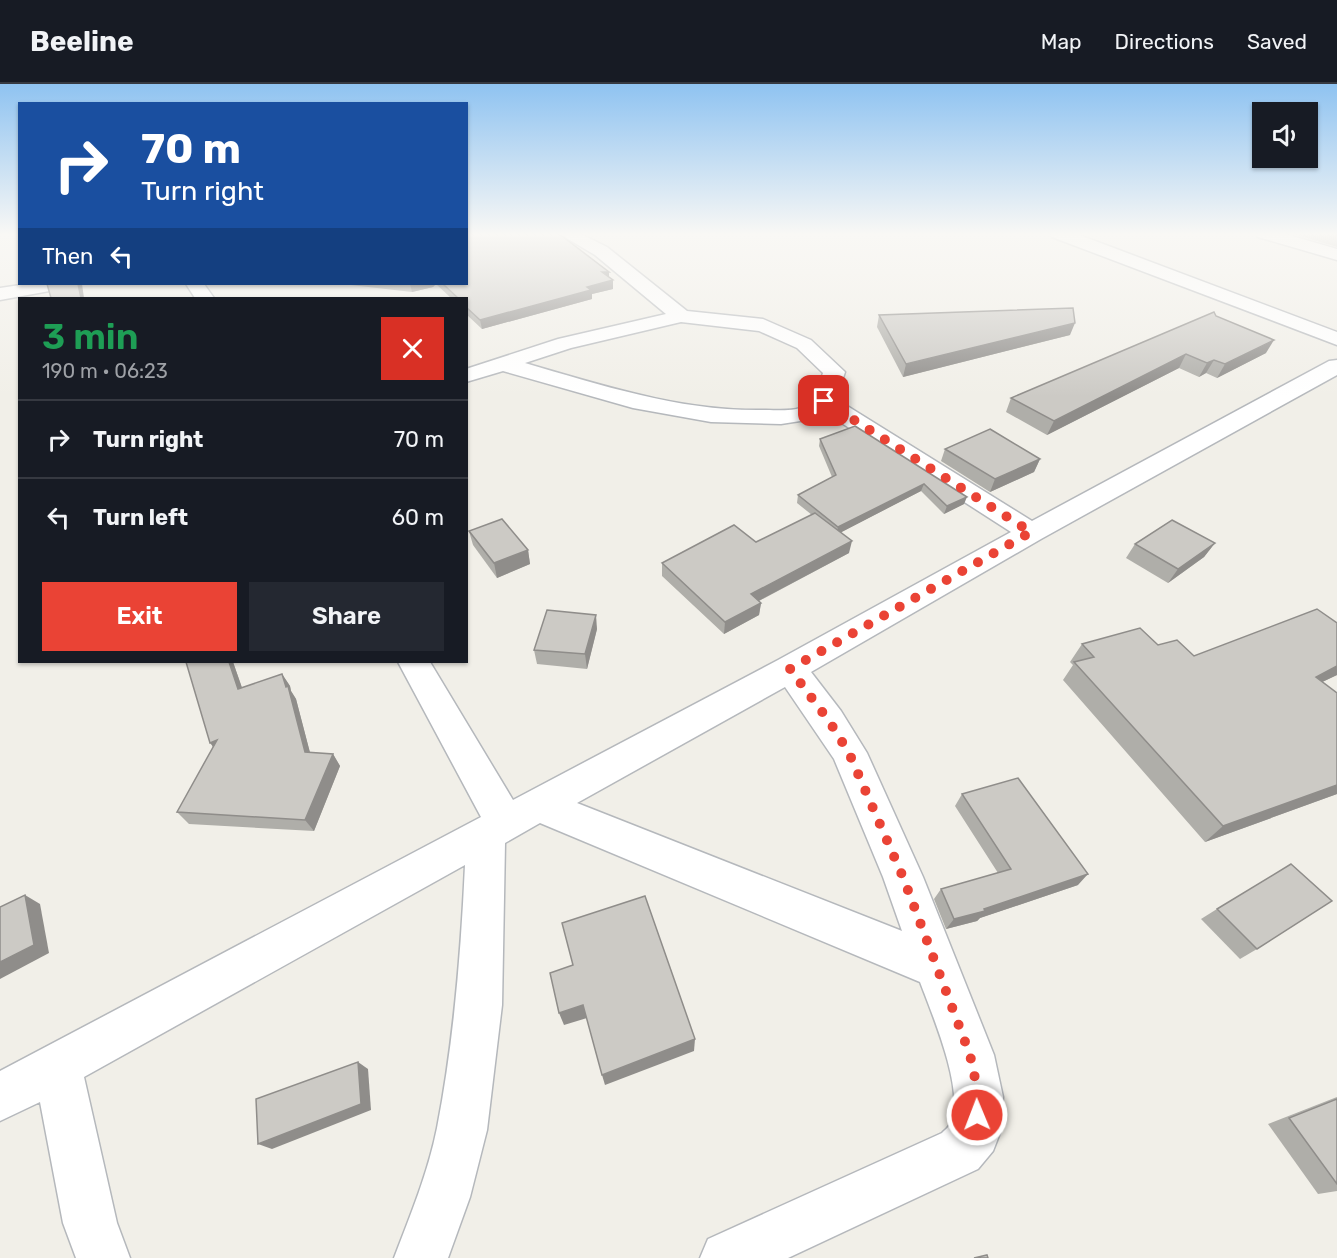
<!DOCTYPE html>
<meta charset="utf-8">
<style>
:root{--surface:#171b24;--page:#242831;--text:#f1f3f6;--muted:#9ea1a6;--line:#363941;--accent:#ea4335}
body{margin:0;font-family:Rubik,sans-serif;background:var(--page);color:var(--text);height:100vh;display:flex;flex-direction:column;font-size:22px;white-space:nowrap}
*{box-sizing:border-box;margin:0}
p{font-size:20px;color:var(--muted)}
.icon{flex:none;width:33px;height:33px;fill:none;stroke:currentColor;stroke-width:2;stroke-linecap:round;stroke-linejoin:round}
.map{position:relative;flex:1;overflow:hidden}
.sheet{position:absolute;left:18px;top:213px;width:450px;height:366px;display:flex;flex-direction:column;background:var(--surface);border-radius:0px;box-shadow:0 2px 4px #0004}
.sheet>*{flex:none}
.hud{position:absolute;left:18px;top:18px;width:450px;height:183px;border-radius:0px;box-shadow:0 2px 4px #0004;background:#1a4fa0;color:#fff;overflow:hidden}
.controls{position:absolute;left:1252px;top:18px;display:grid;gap:12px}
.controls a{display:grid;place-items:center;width:66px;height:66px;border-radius:0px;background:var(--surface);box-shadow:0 2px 4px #0004;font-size:30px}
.pin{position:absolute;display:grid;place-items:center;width:51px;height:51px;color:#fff;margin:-26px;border-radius:12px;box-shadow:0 3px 9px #0006}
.me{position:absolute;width:66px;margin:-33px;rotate:359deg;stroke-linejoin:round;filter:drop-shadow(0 0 4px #0008)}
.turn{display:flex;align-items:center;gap:21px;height:126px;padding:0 24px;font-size:27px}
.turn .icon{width:78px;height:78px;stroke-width:2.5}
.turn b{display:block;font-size:42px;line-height:51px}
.then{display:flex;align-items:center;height:57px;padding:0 24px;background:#0003;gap:12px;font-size:22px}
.round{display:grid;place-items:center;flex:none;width:63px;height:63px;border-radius:0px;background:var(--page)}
.headline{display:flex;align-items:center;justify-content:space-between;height:102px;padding:0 24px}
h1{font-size:36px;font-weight:600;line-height:45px;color:#1e9e55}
.cta{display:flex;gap:12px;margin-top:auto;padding:12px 24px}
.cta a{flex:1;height:69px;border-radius:0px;background:var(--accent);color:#fff;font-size:24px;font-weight:600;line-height:69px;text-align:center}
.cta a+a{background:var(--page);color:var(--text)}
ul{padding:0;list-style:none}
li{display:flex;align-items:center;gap:18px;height:78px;padding:0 24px;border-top:2px solid var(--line)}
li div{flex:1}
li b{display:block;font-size:22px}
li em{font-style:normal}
header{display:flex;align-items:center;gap:36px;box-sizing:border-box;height:84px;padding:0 30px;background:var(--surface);border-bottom:2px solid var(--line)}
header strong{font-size:28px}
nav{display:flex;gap:33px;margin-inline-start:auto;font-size:21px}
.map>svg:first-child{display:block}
</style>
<header>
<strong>Beeline</strong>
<nav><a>Map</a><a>Directions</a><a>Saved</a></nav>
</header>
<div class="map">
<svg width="1337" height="1174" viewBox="0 0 1337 1174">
<rect width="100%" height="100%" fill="#f1efe8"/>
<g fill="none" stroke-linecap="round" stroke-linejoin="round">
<defs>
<g id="minor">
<path d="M558,149h21l28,14 80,64 76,8 48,21 34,32 -9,27 196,122 297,-160 8,-1v15l-296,164 -230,133 30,39 26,42 56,124 71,178 9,42 -3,36 -7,18 -15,18 -190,89h-88l8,-19 234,-106c3,-3 8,-7 9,-11 14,-31 -19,-108 -31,-140l-380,-159 -35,20 -3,162 -15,125 -17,67 -22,61h-54c16,-42 34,-85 43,-130 17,-87 24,-175 28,-263l-381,212 33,146 13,35h-54l-13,-35 -23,-121 -40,19v-50l481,-254 -83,-155h32l83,138 265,-140 233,-128 -185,-119 -13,6 -32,5 -70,-2 -78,-14 -130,-37 -37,11v-13l92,-30 108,-25 -71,-59zM681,238l78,9 38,17 26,25c-4,11 -6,26 -16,32 -11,7 -28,5 -41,5 -83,2 -162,-24 -241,-47l46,-15zM785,603l49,72 49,118 19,54 -325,-128z"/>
<path d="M1050,149h24l263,99v13l-285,-108z"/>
<path d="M1256,149h26l55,16v11l-79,-23z"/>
<path d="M27,200h37l-2,4 -7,2 -55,10v-12z"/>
<path d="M186,200h18l10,14h-19z"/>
</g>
</defs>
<use href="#minor" stroke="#b5b8bc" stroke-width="3"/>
<use href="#minor" fill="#fff" fill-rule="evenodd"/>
</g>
<g fill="#afaea9">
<path d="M1290,149h47v14z"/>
<path d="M609,188v6l4,11 -21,5v5l-110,30 -16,-15v-16h-15l-15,-14 -3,3 -21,5 -70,-8h124z"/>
<path d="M879,231l191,20 -167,42 -26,-50z"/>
<path d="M1216,232l50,37 -49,25 -11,-5 -7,4 -20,-9 -132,67 -41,-23 5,-14z"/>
<path d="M855,342l109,78 -20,10 -23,-23 -80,41 8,21 -90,48 2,2 -2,12 -35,19 -62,-58v-13l94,-21 56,-27 -15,-12 1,-8 34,-18 -13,-31 1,-7z"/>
<path d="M945,365l95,10 -6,13 -44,20 -49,-31z"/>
<path d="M469,447l59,19 2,14 -33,14 -24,-33z"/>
<path d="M1215,459l-11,14 -36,26 -42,-25 9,-14z"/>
<path d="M1337,539v52l-15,7 15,112 -132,48 -142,-162 10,-15 -3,-3 12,-18 76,1 36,11z"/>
<path d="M597,545l-10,40 -50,-5 -3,-14z"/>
<path d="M186,578h47l9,26 40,-14 8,12 1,5 5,8 14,54 23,1 7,12 -26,65 -125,-7 -12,-12 36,-64z"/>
<path d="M962,710l116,91 -98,33 -3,3 -31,8 -12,-30 7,-10 57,-16 -43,-67z"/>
<path d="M1217,825l40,40 -17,10 -39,-40z"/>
<path d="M1337,1013v94l-19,3 -50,-70z"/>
</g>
<g fill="#8f8d8a">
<path d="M602,188h7v8z"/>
<path d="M613,196v9l-21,5v5l-110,30 -2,-9 107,-33z"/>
<path d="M78,200h4l2,14h-3z"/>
<path d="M410,200h26l-3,3 -21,5z"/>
<path d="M1075,239l-5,12 -167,42 3,-13z"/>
<path d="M1274,256l-8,13 -49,25 8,-14z"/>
<path d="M1186,270l-7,14 -132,67 7,-14z"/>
<path d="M1214,276l-8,13 -7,4 8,-14z"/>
<path d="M1040,375l-6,13 -44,20 5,-13z"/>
<path d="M924,400l-3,7 -85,44 2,-8z"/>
<path d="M967,413l-3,7 -20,10 3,-8z"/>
<path d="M852,457l-3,12 -100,53 2,-12z"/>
<path d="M1215,459l-11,14 -36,26 10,-14z"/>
<path d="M528,466l2,14 -33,14 -3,-15z"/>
<path d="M761,519l-2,12 -35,19 1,-12z"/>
<path d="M596,531l1,14 -10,40 -2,-15z"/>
<path d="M229,578h4l14,40 -9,-13z"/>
<path d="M1337,582v9l-40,19 19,-17z"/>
<path d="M282,590l8,12 1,5 5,8 17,65 -8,-12z"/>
<path d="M217,656l3,15 -10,-12z"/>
<path d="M333,670l7,12 -26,65 -9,-11z"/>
<path d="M1337,701v9l-132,48 18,-16z"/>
<path d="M1088,790l-10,11 -98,33 -3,3 -31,8 8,-10z"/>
<path d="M25,811l15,9 9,49 -49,26v-17z"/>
<path d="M583,921l4,13 -23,7 -5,-12z"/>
<path d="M695,955l-1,12 -89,34 -3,-10z"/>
<path d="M358,978l10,7 3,41 -99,39 -14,-5z"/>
</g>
<g fill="#cccac5" stroke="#8f8d8a" stroke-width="1.5">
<path d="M466,149h92l51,39h-7l11,8 -26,7 4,3 -111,30 -14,-13v-9h-8l-15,-14h23z"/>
<path d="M47,200h31l3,14h-30z"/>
<path d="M1073,224l2,15 -169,41 -27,-49z"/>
<path d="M1214,228l2,4 58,24 -49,24 -11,-4 -7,3 -21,-9 -132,67 -43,-23z"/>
<path d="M855,342l112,71 -20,9 -23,-22 -86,43 -40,-32 38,-20 -16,-36z"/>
<path d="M990,345l50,30 -45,20 -50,-30z"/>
<path d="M815,429l37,28 -101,53 10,9 -36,19 -63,-59 72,-38 22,17z"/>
<path d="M502,435l26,31 -34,13 -25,-32z"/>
<path d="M1172,436l43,23 -37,26 -43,-25z"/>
<path d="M1317,525l20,14v43l-21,11 21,16v92l-114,41 -149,-164 20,-5 -12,-13 58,-16 18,17 19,-5 17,16z"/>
<path d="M547,526l49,5 -11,39 -51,-4z"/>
<path d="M186,578h43l9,27 44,-15 4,13 2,-1 17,66 28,2 -28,66 -128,-8 40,-72 -7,3z"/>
<path d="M1018,694l70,96 -104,35 1,2 -31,8 -13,-30 70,-20 -49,-75z"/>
<path d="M1291,780l41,37 -75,48 -40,-40z"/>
<path d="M25,811l9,50 -34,17v-55z"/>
<path d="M645,812l50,143 -93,36 -19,-70 -24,8 -9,-40 23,-8 -11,-42z"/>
<path d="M358,978l3,42 -103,40 -2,-45z"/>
<path d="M1337,1015v85l-48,-66z"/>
<path d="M987,1171l1,3h-14z"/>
</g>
<linearGradient id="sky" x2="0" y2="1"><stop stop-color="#8fc3f1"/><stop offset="0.48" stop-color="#f9f8f5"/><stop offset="1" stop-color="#f9f8f5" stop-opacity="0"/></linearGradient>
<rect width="1337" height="313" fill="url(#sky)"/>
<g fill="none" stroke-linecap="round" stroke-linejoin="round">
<path stroke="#ea4335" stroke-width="10" stroke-dasharray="0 18" d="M824,317l207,131 -241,137 39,52 20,32 54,124 67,178 9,42 -2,18"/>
</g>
</svg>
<div class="controls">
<a><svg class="icon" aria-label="sound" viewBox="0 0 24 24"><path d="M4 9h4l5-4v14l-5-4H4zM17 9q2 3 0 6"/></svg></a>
</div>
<div class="pin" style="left:824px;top:317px;background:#d93025"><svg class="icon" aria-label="arrive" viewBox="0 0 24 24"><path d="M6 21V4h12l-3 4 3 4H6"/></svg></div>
<svg class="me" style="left:977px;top:1031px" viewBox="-20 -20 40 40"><circle r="17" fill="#ea4335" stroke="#fff" stroke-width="3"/><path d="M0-11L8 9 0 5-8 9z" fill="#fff"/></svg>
<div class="hud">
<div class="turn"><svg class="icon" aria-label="right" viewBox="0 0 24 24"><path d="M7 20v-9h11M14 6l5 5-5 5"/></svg><div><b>70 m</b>Turn right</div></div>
<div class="then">Then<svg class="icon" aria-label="left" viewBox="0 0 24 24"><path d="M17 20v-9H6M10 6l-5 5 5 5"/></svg></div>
</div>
<section class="sheet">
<div class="headline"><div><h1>3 min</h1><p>190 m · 06:23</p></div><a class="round" style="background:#d93025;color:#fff"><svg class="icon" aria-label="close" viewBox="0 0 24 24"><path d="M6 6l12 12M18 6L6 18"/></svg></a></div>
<ul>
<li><svg class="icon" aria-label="right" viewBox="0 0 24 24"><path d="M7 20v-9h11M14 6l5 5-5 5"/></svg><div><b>Turn right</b></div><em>70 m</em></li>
<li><svg class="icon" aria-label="left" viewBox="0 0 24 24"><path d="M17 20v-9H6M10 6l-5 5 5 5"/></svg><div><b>Turn left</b></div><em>60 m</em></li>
</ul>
<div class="cta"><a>Exit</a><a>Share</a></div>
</section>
</div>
